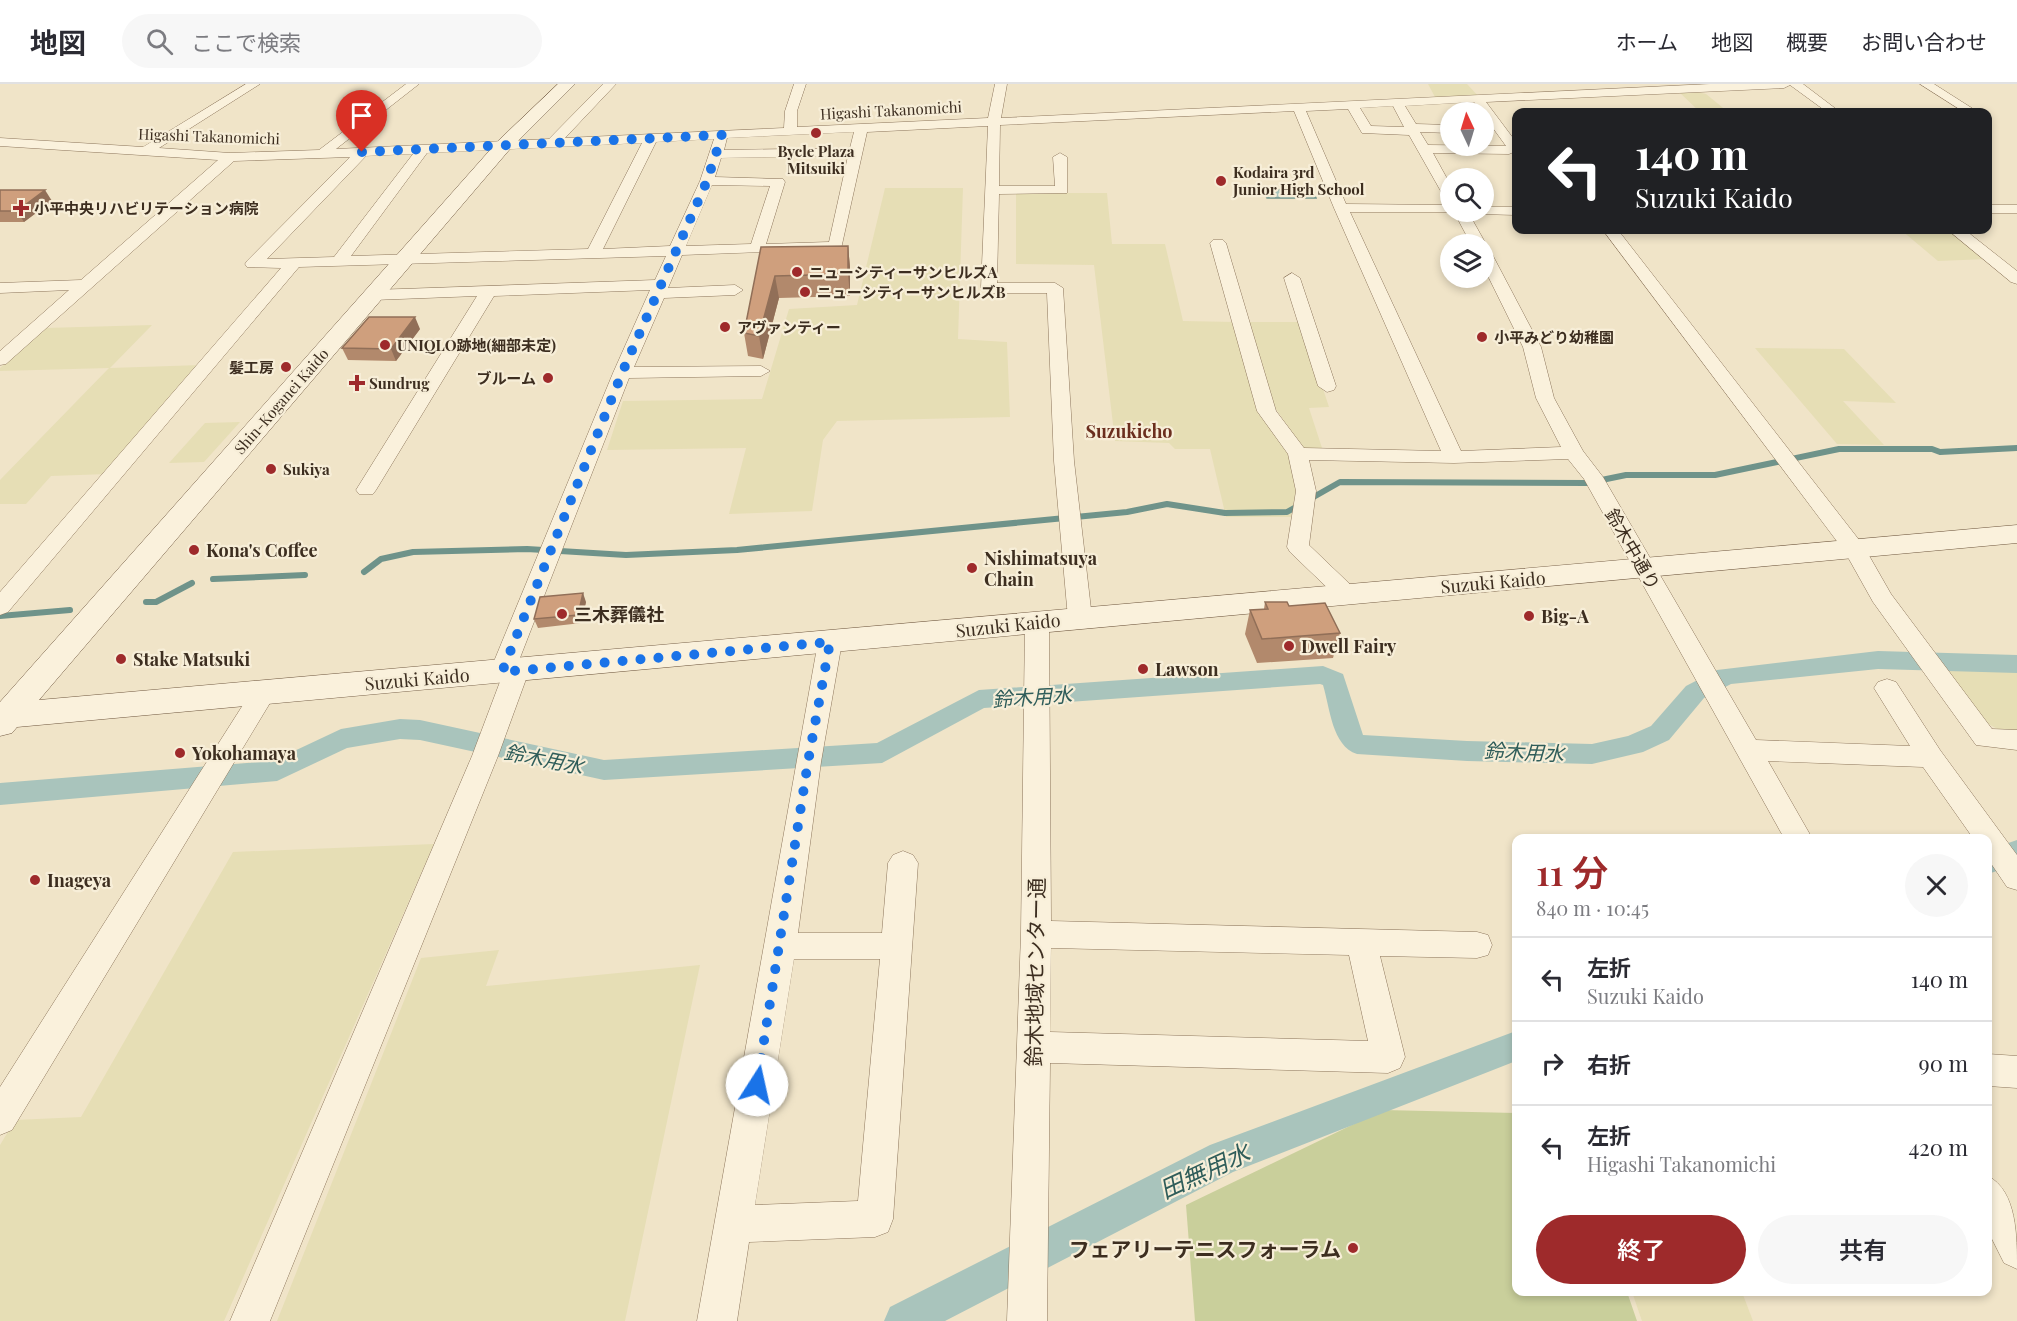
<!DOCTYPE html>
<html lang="ja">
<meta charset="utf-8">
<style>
:root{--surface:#fff;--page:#f7f7f7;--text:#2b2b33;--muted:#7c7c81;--line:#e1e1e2;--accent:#9e2a2b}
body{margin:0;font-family:"Playfair Display","Noto Sans JP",serif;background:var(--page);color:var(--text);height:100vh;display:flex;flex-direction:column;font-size:22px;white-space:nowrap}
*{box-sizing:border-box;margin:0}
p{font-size:20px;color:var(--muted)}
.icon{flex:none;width:33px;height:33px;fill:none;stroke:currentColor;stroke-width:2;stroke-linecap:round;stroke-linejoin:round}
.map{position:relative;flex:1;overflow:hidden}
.side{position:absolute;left:1512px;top:750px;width:480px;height:462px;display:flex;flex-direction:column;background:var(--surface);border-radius:12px;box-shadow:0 3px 9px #0003}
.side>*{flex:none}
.banner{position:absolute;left:1512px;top:24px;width:480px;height:126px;border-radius:12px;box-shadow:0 3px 9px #0003;background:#202124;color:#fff;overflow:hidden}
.needle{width:39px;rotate:356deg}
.controls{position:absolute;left:1440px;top:18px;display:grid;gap:12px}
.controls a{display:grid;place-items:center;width:54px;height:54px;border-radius:50%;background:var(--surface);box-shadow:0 3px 9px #0003;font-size:30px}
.pin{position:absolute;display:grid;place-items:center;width:51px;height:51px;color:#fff;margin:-62px -26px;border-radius:50% 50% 50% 0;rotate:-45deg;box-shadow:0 0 6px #0007}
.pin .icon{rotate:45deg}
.me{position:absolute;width:66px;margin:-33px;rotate:10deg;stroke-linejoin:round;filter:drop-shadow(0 0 4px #0008)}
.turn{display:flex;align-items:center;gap:21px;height:126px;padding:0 24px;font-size:27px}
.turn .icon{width:78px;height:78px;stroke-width:2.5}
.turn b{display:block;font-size:42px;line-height:51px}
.round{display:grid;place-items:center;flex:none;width:63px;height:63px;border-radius:32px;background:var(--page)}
.summary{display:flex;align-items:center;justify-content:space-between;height:102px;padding:0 24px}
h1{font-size:36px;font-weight:600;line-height:45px;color:var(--accent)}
.primary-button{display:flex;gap:12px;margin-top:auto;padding:12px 24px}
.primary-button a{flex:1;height:69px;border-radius:36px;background:var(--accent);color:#fff;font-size:24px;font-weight:600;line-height:69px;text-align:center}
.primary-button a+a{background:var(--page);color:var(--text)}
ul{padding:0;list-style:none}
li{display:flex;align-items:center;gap:18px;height:84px;padding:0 24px;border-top:2px solid var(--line)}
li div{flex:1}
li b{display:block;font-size:22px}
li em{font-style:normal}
header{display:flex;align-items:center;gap:36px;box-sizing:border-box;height:84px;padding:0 30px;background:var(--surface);border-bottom:2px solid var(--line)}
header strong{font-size:28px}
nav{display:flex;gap:33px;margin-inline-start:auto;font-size:21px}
.search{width:420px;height:54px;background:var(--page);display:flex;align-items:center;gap:15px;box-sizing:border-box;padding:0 21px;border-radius:33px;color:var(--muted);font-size:22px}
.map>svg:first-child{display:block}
</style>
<header>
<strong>地図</strong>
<div class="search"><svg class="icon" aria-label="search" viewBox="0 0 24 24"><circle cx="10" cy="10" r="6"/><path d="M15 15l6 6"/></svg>ここで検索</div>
<nav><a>ホーム</a><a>地図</a><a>概要</a><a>お問い合わせ</a></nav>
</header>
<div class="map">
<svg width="2017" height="1237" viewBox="0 0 2017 1237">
<rect width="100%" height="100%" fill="#f0e4c8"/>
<g fill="#e6deb5">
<path d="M1428,0h39l12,13h-44z"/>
<path d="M1677,6h12l17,4 22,18h-28z"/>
<path d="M885,104h78l-5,151 49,3 3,75 -173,4 -14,19 -11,71 -83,3 17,-66 -139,2 16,-49 139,-2 27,-90 68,-4z"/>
<path d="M1016,109h91l5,51h53l18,77 52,1 52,126 9,41 -5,28h-65l-16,-68h-35l-6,-6 -54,-2 -21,-176 -78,-1z"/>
<path d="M1901,146h48l39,29 -50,2z"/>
<path d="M1249,238h52l28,85 -20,1 14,43 -20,-3 -30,-43z"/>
<path d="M152,241l-42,43 91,-3 -94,109 -56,2 -25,28h-26v-24l109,-112 -109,3v-3l45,-40z"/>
<path d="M1755,264l89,1 52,54 -53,-2 41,44 -47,-1z"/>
<path d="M240,338l-36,40 -35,1 36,-40z"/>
<path d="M1941,579l76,3v66l-15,-1 -20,-10z"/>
<path d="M434,760l-210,477h-224v-176l15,-25 66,-3 152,-265z"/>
<path d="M499,866l-13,36 214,-21 -75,356h-348l144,-363z"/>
<path d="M1632,1208h110l11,29h-111z"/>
</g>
<path fill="#c9cf9b" d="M1383,1026l133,3v179h111l10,29h-442l-9,-116z"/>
<path fill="#a9c4bc" stroke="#6f938a" stroke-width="1.5" d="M1312,105l4,9h-49l-4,-8z"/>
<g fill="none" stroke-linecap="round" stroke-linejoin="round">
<g stroke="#6f938a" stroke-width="6">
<path d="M364,488l17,-13 32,-7 114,-3 99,6 111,-5 390,-38 40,-8 58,9 62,-1 53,-30 247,1 39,-8h89l124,-26h93l8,3 77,-4"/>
<path d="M213,495l92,-4"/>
<path d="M146,518h10l36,-19"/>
<path d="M0,532l70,-6"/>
</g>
<g fill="#a9c4bc" fill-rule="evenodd">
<path d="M1878,567l139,4v18l-139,-4 -147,15 -27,14 -35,42 -26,12 -51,12 -125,-3 -110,-7c-25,-8 -27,-46 -34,-69l-3,-1 -336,24 -102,55 -278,17 -184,-40 -20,-1 -53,9 -70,33 -277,24v-22l273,-22 68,-32 59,-10 20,1 184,40 273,-17 102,-53 344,-24 20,8 20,61 104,6 125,3 36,-8 23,-10 35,-40 31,-16z"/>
<path d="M2017,756v24l-29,10v-24z"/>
<path d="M1516,947v30l-283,111 -288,149h-61l6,-14 320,-162z"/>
</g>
<defs>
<g id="minor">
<path d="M246,0h14l-101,64 71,5 89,-3 87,-66h13l-83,65 213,-10 54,-55h13l-51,54 219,-10 1,-17 9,-27h12l-9,27v16l191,-9 7,-34h12l-6,34 709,-34h93l37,28h-13l-37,-27 -6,3 -298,14 30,40v9l-7,3 -76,-1 17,31v15l-7,-4 -34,-60 -47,-2 -14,-24 -42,2 40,93 104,1v7h18l18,32 -2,3v-3h-13l-17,-32h-104l111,239 100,-4 -25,-49 -13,-51 -39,-79v-19l8,5 49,93 13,51 29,53 20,26 153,263 154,6 -36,-58 4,-6 9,-3 9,3 44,68 77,105v35l-10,-3 -19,-28v-21h-15l-50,-71 -155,-6 44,77h-28l-200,-359 -16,-20 -114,4 -145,-3 7,31 -7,54 47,45 4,5 -4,5 -8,3 -8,-3 -50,-48 -3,-5 9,-56 -8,-37 -31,-43 -47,-168 3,-3h10l3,3 50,168 28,37 137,3 -107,-243 -40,-97 -294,14 -1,61h56l-2,-29 7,-4 7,4v36l-68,1 -2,89h58l8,5 11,173 18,157 -4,6 -8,2 -8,-2 -4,-6 -14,-157 -7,-168h-58l-8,-5 7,-162 -121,6 -26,117 -159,6 -14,33 67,-3 8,5 -8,5 -71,3 -30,69 127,-1 9,5 -9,5 -132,2 -111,285 8,2 3,6 -31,85 -228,565h-40l242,-565 29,-77 -8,-2 -3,-6 123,-298 37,-83 -156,6 -118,194 -3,4h-14l-3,-4 121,-194 -104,4 -8,-5 8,-5 282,-10 11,-24 -367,11 -291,345 -8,3v-23l281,-324 -34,-1 -2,-3 2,-3 103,-104 -116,4 -228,203 -6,1v-14l69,-61 -69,3v-10l81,-3 137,-120 -218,-14v-8l143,9zM1474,18l32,44 -78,-1 -8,-13 30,1v-8l-34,-1 -11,-18zM1393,22l11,21 -33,-1 -11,-18zM854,48l-4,16 -126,2 3,-12zM714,55l-14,42 -30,65 -67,3 53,-107zM642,59l-54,106 -237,7 76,-103zM413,70l-79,103 -67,2 99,-103zM848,72l-19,86 -63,2 19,-62 -2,-3 -68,-2 6,-19zM712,101l58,1 -19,58 -65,2z"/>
<path d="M1920,0h14l44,28h-14z"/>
<rect x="1988" y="121" width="29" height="8"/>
<path d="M1484,123h32v8l-37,-1 -2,-2h7z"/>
<path d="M1603,146h15l245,315 28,49 101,135 25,1v20l-41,-5 -103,-143 -28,-50z"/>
<path d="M1948,146h17l52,41v13l-6,-2z"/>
<path d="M1292,189l8,5 36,108 -2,4 -7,2 -9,-6 -34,-108z"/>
<path d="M1037,531l8,2 4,6 2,298 426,11 11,3 4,10 -4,10 -11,3 -97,-2 25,101 -5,11 -12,5 -338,-10 -3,258h-40l14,-387 4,-311 4,-6zM1051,864l298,7 19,86 -318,-9z"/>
<path d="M830,550l9,2 3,6 -21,120 -23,171h84l6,-70 5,-8 10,-4 10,4 5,8 -25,356 -5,13 -13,5 -126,5 -12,79h-40l121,-679 3,-6zM794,875h86l-22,242 -103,4z"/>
<path d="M264,599l9,3 4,6 -4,6 -261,432 -12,5v-48l255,-401z"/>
<path d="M1988,970l29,2v32l-29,-2z"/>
<path d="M1988,1092c29,15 29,60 29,93l-13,-6 -16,-32z"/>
</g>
<path id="secondary" d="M558,0h17l-65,65 -471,551 1978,-175v18l-2000,184 -5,6 -12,3v-34l498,-561z"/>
</defs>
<use href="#minor" stroke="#8d765c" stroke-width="1"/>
<use href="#secondary" stroke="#6f573f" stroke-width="1"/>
<use href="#minor" fill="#faf1dc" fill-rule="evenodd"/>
<use href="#secondary" fill="#faf1dc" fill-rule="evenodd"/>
</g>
<g fill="#b2896c">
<path d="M0,106l52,11 -28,21h-24z"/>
<path d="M848,162l2,21v29l-71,2 -16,61 -15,-3 -4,-23 17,-86z"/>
<path d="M420,245l-24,32 -48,-1 -6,-12z"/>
<path d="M586,518l-5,21 -43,5 -4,-9z"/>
<path d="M1265,518l24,4 51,27 -7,25 -76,5 -12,-29 5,-24 14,-1z"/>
</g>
<g fill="#916f58">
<path d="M45,106l7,11 -28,21 -7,-11z"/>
<path d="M848,162l2,21v29l-2,-22z"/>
<path d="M775,192l4,22 -16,61 -4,-23z"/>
<path d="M415,233l5,12 -24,32 -5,-12z"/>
<path d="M583,509l3,9 -5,21 -3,-8z"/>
</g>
<g fill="#cf9f7d" stroke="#916f58" stroke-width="1.5">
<path d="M0,106h45l-28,21h-17z"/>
<path d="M848,162v28l-73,2 -16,60 -15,-3 17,-86z"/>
<path d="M369,233h46l-24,32 -49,-1z"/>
<path d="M583,509l-5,22 -44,4 6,-22z"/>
<path d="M1265,518h22l2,4 36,-3 15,30 -78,6 -12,-29 18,-1z"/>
</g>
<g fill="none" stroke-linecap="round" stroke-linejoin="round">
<path stroke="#1a73e8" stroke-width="10" stroke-dasharray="0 18" d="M362,68l360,-17 -15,46 -85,192 -120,299 328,-30 -22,120 -51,323"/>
</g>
<g fill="#9e2a2b" stroke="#f7eed8" stroke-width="2">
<circle cx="816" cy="49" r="6"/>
<circle cx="1221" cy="97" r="6"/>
<path d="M18 115h6v6h6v6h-6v6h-6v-6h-6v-6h6z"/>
<circle cx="797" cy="188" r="6"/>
<circle cx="805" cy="208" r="6"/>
<circle cx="725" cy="243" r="6"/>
<circle cx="1482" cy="253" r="6"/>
<circle cx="385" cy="261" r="6"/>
<circle cx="286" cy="283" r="6"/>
<circle cx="548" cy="294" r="6"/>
<path d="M354 290h6v6h6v6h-6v6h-6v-6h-6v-6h6z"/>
<circle cx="271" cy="385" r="6"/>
<circle cx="194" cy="466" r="6"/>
<circle cx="972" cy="484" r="6"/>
<circle cx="562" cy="530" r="6"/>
<circle cx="1529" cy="532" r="6"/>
<circle cx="1289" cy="562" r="6"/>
<circle cx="121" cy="575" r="6"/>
<circle cx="1143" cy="585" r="6"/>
<circle cx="180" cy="669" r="6"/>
<circle cx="35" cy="796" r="6"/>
<circle cx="1353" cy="1164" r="6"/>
</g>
<g text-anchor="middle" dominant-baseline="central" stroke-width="4.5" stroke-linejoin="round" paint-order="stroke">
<g font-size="15" fill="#3d2e20" stroke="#f7eed8">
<text transform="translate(891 26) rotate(-3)">Higashi Takanomichi</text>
<text transform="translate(209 52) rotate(2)">Higashi Takanomichi</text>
<text transform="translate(281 317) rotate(-49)">Shin-Koganei Kaido</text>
</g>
<g font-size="15" font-weight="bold" fill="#3d2e20" stroke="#f7eed8" text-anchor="start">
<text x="816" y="67" text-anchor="middle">Bycle Plaza<tspan x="816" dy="17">Mitsuiki</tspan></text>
<text x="1233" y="88">Kodaira 3rd<tspan x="1233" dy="17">Junior High School</tspan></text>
<text x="34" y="124">小平中央リハビリテーション病院</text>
<text x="809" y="188">ニューシティーサンヒルズA</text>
<text x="817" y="208">ニューシティーサンヒルズB</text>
<text x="737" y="243">アヴァンティー</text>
<text x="1494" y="253">小平みどり幼稚園</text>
<text x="397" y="261">UNIQLO跡地(細部未定)</text>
<text x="274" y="283" text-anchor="end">髪工房</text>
<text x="536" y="294" text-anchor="end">ブルーム</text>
<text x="369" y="299">Sundrug</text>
<text x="283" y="385">Sukiya</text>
</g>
<g font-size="18" font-weight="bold" fill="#6b2e1e" stroke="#f7eed8">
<text x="1129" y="347">Suzukicho</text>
</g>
<g font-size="18" fill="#3d2e20" stroke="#f7eed8">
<text transform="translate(1633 465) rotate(60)">鈴木中通り</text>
<text transform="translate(1493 498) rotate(-5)">Suzuki Kaido</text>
<text transform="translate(1008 541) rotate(-6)">Suzuki Kaido</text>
<text transform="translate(417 595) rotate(-5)">Suzuki Kaido</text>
</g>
<g font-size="18" font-weight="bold" fill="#3d2e20" stroke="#f7eed8" text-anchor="start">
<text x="206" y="466">Kona's Coffee</text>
<text x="984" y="474">Nishimatsuya<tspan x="984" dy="21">Chain</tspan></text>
<text x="574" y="530">三木葬儀社</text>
<text x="1541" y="532">Big-A</text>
<text x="1301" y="562">Dwell Fairy</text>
<text x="133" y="575">Stake Matsuki</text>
<text x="1155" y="585">Lawson</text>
<text x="192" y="669">Yokohamaya</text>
<text x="47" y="796">Inageya</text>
</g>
<g font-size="20" font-style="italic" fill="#2f5d5a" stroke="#f7eed8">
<text transform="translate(1032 612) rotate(-4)">鈴木用水</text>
<text transform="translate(1524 667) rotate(2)">鈴木用水</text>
<text transform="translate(544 674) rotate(11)">鈴木用水</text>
</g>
<g font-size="21" fill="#3d2e20" stroke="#f7eed8">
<text transform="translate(1034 888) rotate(-89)">鈴木地域センター通</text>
</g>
<g font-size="21" font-weight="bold" fill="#3d2e20" stroke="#f7eed8" text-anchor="end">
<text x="1341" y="1164">フェアリーテニスフォーラム</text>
</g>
<g font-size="24" font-style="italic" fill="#2f5d5a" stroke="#f7eed8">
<text transform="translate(1204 1086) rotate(-25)">田無用水</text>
</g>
</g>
</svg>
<div class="controls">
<a><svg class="needle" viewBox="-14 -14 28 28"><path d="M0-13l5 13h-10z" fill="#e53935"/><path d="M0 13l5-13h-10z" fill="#7c7c81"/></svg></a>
<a><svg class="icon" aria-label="search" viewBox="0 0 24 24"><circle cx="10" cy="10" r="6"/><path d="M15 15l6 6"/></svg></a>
<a><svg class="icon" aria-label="layers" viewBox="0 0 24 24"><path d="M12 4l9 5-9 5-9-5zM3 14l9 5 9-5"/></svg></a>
</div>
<div class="pin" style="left:362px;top:68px;background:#d93025"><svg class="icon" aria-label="arrive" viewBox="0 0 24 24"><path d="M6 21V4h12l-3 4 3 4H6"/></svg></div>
<svg class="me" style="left:757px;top:1001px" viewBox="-20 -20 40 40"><circle r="19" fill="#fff"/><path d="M0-13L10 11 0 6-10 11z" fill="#1a73e8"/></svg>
<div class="banner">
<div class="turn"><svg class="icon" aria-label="left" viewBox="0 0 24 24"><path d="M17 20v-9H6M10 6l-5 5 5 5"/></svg><div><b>140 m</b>Suzuki Kaido</div></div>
</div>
<section class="side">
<div class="summary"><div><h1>11 分</h1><p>840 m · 10:45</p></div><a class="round"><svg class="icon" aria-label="close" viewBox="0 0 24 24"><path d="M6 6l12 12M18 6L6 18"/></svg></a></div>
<ul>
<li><svg class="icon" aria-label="left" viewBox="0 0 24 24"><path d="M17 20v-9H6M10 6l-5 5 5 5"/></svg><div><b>左折</b><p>Suzuki Kaido</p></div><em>140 m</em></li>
<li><svg class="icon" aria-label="right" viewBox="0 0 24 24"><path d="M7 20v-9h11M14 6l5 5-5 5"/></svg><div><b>右折</b></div><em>90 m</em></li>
<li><svg class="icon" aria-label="left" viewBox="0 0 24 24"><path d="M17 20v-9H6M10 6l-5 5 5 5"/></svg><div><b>左折</b><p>Higashi Takanomichi</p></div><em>420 m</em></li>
</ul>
<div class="primary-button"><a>終了</a><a>共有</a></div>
</section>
</div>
